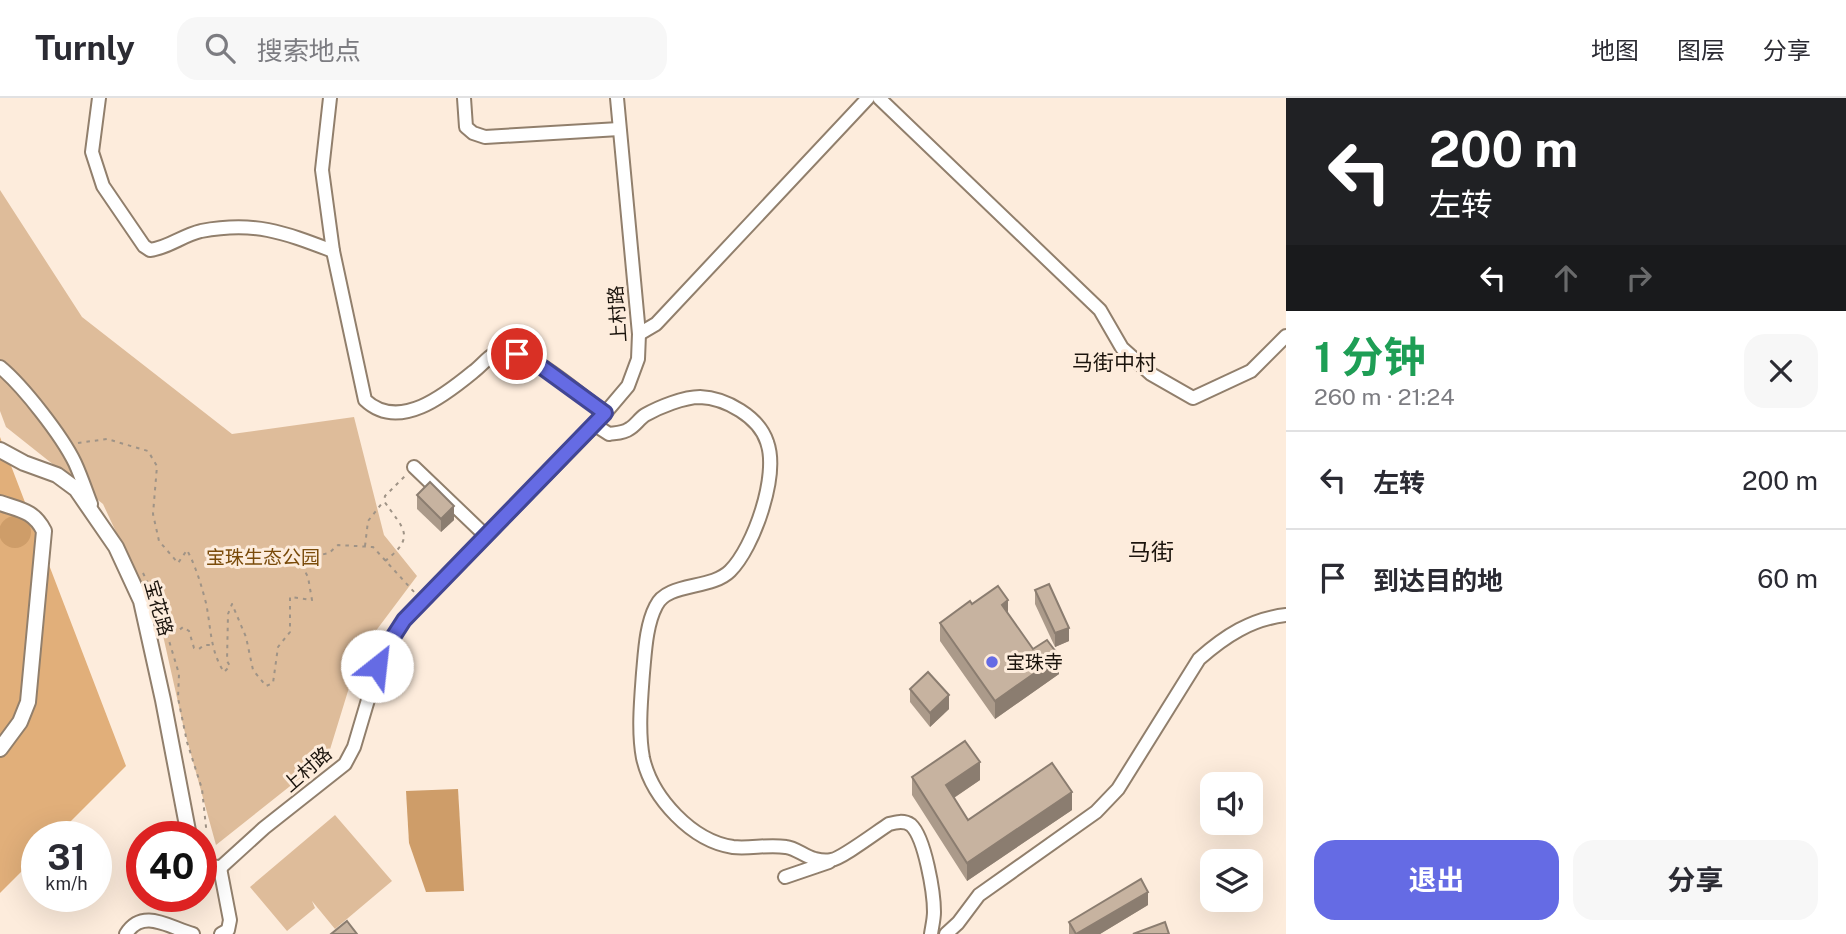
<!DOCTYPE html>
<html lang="zh">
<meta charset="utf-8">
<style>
:root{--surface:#fff;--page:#f7f7f7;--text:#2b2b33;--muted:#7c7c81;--line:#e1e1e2;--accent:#656be4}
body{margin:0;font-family:"Public Sans","Noto Sans SC",sans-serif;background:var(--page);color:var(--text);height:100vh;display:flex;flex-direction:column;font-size:26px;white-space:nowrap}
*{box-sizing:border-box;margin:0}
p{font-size:23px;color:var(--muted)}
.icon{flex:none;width:38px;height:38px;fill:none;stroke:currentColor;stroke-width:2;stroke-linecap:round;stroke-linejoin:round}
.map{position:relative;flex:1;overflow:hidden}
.side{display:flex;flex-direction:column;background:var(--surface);width:560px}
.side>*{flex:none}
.banner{background:#202124;color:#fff;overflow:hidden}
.tools{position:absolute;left:1200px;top:674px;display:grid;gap:14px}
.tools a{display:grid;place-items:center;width:63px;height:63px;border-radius:14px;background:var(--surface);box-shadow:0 7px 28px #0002;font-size:35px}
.speed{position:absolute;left:21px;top:723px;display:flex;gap:14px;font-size:35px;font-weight:700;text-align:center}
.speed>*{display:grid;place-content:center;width:91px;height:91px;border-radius:50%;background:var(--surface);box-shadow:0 7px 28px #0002;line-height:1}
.speed small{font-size:18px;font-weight:400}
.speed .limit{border:10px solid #d22;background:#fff;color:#111}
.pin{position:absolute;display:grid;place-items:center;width:60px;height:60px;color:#fff;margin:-30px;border:4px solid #fff;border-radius:50%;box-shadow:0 2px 7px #0007}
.me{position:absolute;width:77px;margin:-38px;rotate:29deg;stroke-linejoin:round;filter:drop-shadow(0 0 5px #0008)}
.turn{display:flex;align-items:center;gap:24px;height:147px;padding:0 28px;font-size:32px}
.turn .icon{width:91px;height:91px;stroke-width:2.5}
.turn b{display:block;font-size:49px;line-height:60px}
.lanes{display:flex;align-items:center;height:66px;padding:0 28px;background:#0003;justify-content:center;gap:35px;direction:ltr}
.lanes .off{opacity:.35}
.round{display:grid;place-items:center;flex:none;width:74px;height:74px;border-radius:21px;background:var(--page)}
.summary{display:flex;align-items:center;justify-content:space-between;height:119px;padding:0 28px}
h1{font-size:42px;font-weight:700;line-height:52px;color:#1e9e55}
.primary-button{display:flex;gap:14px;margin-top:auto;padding:14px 28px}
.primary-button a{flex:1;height:80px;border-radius:21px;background:var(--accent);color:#fff;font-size:28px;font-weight:700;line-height:80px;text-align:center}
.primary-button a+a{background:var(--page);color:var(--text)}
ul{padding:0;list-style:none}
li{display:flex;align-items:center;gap:21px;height:98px;padding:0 28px;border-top:2px solid var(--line)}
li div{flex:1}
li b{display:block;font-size:26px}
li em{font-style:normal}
header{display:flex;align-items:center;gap:42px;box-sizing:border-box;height:98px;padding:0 35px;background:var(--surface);border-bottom:2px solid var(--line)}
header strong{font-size:33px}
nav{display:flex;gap:38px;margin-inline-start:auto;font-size:24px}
.search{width:490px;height:63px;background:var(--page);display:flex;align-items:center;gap:18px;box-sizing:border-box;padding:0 24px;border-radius:21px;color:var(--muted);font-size:26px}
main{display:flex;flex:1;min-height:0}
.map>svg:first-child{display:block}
</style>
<header>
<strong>Turnly</strong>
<div class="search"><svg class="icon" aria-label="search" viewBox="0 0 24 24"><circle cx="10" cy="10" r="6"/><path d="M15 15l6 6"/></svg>搜索地点</div>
<nav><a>地图</a><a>图层</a><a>分享</a></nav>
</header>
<main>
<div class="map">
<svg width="1286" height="836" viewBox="0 0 1286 836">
<rect width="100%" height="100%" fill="#fdecdc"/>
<g fill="#debc9a">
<path d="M0,92l82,127 150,117 122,-17 30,118 33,41 -57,76 -32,104 -112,89 -32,-116 -22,-98 -59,-127 -97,-77 -6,-16z"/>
<path d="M335,717l57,66 -57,48 -23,-28 3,7 -28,23 -37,-44z"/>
</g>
<path fill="#e1af7a" d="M0,339l126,329 -70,70h-19v20l-37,37z"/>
<g fill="#ce9d69">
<circle cx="15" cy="434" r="16"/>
<path d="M458,691l6,102 -38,1 -17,-49 -3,-52z"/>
</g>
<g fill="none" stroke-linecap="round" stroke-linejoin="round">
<defs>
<g id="minor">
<path d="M99,0l-7,54 11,34 41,60 6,4c18,-2 33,-15 51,-19 54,-10 82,1 132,20"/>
<path d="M330,0l-8,72 11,81 32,149c34,32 80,-5 108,-28 7,-5 14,-14 21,-18 5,-2 16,-1 22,0 20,2 70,45 89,59"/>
<path d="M464,0l2,29 7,6 12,4 134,-8"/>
<path d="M879,0l221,212 22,38 29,26 42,24 58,-27 35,-35"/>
<path d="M639,236l17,-10 212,-226"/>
<path d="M0,269c23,19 62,69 75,96 6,13 11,28 16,41"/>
<path d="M595,327l14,9c6,-1 15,-1 20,-5 6,-3 10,-10 16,-14 14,-8 39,-18 55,-18 26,1 59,20 67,45 12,33 -13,105 -37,129 -19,19 -63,11 -74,35 -10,19 -11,46 -13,67 -2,27 -5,59 0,85 9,40 49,83 90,89 17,2 35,-3 53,0 10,1 19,10 29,12 4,1 12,2 16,1 10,-1 47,-29 58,-36 7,-2 15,-4 22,1 14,13 23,68 23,87 0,7 -2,15 -3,22"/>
<path d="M414,369l72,69"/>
<path d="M785,779l44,-15"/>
<path d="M126,836c17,-27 44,-6 67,0"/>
<path d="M221,836l7,-4 2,-10 -10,-52 44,-40 81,-64 9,-17 24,-81 8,-18 18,-28 191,-195 33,-39 10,-27 1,-25 -22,-236"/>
<path d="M946,836l12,-11 21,-28 117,-83 22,-23 81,-130c26,-23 52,-40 87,-44"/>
</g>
<g id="major">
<path d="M0,352l24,13 33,12 19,14 40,58 25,54 22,99 26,136"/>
<path d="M0,405c21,7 34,8 44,28l-16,171 -8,20 -20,27"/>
<path d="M201,764l4,5 15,1"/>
</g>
</defs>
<use href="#minor" stroke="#917f6c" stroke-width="16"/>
<use href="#major" stroke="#917f6c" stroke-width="18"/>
<g stroke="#9f9386" stroke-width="2" stroke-dasharray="3.5 5" stroke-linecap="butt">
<path d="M78,345l29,-4 41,12 9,15 -4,48 6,27 19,22 9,-13c9,17 14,34 19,53 5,24 4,48 18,69l6,-6 -3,-5 1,-47 4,-10 14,33 7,33 13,16 7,-3 5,-36 12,-15v-35l22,3 -4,-23 -9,-17 30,-7 9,-8 35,2 42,46"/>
<path d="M365,448l3,-25 15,-19"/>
<path d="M385,463c32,-25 18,-32 -1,-60l1,-5 21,-21"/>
<path d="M143,475l10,21"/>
<path d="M155,501l12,35 11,-3 5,-4 6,4 5,17 5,1 5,-4h6"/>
<path d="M167,536l12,40 -1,24 9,44 15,47 4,38h-4"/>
</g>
<use href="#minor" stroke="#fff" stroke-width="12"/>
<use href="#major" stroke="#fff" stroke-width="14"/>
</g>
<g fill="#ab9a8a">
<path d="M417,397l37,25 -13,12 -24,-23z"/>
<path d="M1035,492l34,51 -14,6 -20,-43z"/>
<path d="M972,506l36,10 25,35 26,25 -64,45 -55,-78v-18z"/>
<path d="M910,591l39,20 -19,18 -20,-25z"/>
<path d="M912,679l68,3 -26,18 14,22 104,-10 -105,71 -55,-86z"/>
<path d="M1148,807l-48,29h-31v-12z"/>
</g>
<g fill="#8b7d70">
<path d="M454,408v14l-13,12v-13z"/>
<path d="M1008,502v18l-6,-13z"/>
<path d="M1069,530v13l-14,6v-14z"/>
<path d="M1059,558v18l-64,45v-18z"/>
<path d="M949,597v14l-19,18v-14z"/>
<path d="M980,664v18l-34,23v-18z"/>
<path d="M1072,694v18l-105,71v-18z"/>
<path d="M1148,794v13l-48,29h-23z"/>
</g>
<g fill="#c7b3a0" stroke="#8b7d70" stroke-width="2">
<path d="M430,384l24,24 -13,13 -24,-24z"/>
<path d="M1049,486l20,44 -14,5 -20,-43z"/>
<path d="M998,488l10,14 -6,5 31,44 14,-9 12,16 -64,45 -55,-78 30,-22 2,3z"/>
<path d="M928,574l21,23 -19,18 -20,-24z"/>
<path d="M965,643l15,21 -34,23 22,35 84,-57 20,29 -105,71 -55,-86z"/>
<path d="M1141,781l7,13 -72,42 -7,-12z"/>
<path d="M347,823l10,13h-26z"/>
<path d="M1165,824l4,12h-36z"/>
</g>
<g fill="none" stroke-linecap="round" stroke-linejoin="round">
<defs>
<path id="route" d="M377,568l9,-18 18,-28 201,-207 -73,-53 -15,-6"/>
</defs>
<use href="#route" stroke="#424694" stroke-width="18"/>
<use href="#route" stroke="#656be4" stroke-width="12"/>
</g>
<circle fill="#656be4" stroke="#fdecdc" stroke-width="2.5" cx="992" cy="564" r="7"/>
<g text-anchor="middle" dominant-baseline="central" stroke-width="6" stroke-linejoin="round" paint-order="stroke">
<g font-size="19" fill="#1b140d" stroke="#fdecdc">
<text transform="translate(617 216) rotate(-94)">上村路</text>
<text transform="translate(159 510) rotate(74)">宝花路</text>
<text transform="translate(307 671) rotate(-41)">上村路</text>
</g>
<g font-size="19" fill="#7a4b0a" stroke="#fdecdc">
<text x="263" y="459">宝珠生态公园</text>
</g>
<g font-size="19" fill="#1b140d" stroke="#fdecdc" text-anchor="start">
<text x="1006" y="564">宝珠寺</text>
</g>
<g font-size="21" fill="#1b140d" stroke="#fdecdc">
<text x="1114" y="264">马街中村</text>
</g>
<g font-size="23" fill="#1b140d" stroke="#fdecdc">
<text x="1151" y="453">马街</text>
</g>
</g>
</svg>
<div class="tools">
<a><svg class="icon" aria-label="sound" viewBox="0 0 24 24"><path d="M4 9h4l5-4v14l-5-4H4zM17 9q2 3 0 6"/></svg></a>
<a><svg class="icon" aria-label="layers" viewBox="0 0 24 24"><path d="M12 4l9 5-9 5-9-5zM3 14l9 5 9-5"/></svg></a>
</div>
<div class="speed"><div>31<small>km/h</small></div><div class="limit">40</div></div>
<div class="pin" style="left:517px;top:256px;background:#d93025"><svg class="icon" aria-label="arrive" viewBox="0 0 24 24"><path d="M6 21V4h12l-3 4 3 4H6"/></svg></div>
<svg class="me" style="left:377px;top:568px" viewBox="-20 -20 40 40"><circle r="19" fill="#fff"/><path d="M0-13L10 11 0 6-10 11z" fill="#656be4"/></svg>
</div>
<section class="side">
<div class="banner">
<div class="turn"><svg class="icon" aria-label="left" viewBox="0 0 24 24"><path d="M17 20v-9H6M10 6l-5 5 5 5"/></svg><div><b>200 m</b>左转</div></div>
<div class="lanes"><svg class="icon" aria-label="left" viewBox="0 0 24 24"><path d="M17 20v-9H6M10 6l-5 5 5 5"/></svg><svg class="icon off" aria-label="ahead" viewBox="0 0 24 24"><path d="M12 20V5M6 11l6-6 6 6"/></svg><svg class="icon off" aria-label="right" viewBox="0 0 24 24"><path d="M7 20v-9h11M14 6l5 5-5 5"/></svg></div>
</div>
<div class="summary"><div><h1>1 分钟</h1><p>260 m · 21:24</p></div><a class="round"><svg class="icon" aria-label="close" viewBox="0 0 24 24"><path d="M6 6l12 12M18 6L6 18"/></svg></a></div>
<ul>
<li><svg class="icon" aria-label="left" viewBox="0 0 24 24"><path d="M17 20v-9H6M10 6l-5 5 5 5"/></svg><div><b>左转</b></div><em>200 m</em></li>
<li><svg class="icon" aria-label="arrive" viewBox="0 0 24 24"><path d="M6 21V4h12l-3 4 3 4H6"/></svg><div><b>到达目的地</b></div><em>60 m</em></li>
</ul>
<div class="primary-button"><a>退出</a><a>分享</a></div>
</section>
</main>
